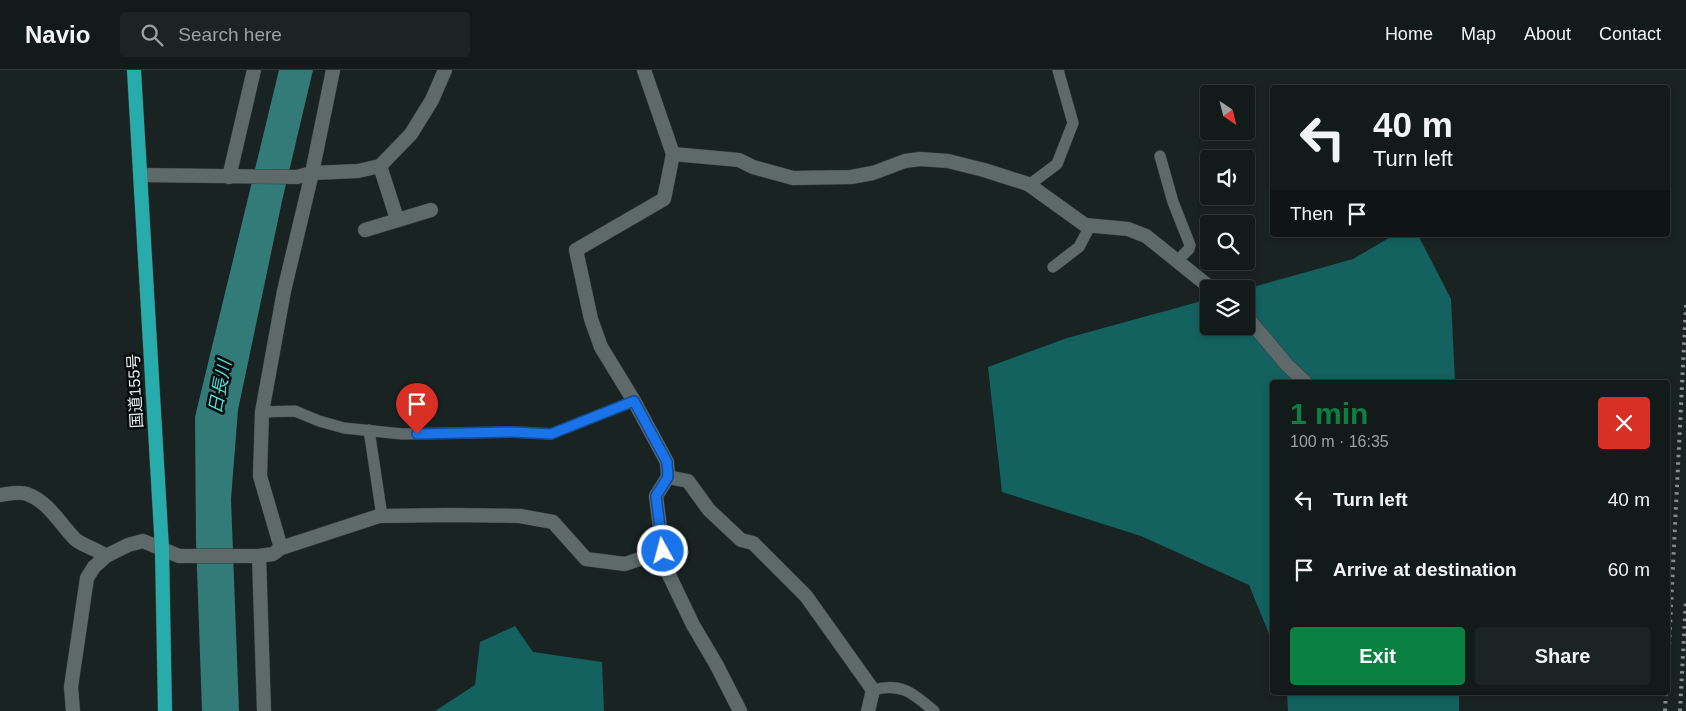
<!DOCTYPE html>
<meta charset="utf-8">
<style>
:root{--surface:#131a1a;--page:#1c2323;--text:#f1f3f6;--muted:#9da1a2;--line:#323839;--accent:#0b8043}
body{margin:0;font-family:Helvetica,"Noto Sans JP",sans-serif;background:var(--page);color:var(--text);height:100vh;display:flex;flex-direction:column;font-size:19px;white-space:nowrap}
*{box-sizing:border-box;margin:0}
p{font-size:16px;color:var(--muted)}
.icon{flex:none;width:28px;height:28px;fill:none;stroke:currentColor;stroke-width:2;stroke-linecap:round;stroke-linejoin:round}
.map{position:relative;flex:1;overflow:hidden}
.side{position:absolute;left:1270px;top:310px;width:400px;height:315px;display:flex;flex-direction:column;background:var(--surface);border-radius:5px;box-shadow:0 2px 8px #0003,0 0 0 1px var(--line)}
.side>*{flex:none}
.guide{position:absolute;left:1270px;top:15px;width:400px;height:152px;border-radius:5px;box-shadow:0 2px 8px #0003,0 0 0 1px var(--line);background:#131a1a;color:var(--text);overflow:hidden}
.needle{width:32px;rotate:145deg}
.fabs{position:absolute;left:1200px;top:15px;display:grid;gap:10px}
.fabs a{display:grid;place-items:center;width:55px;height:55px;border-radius:5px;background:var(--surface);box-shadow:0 2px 8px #0003,0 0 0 1px var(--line);font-size:25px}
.pin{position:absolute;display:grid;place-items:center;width:42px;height:42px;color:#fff;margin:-51px -21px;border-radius:50% 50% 50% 0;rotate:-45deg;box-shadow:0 0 5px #0007}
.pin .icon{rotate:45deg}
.me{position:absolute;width:55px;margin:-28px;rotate:353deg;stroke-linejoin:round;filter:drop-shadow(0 0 4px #0008)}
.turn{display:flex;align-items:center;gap:18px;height:105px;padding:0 20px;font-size:22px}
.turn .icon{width:65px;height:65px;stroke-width:2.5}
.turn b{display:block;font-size:35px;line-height:42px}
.then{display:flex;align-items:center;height:48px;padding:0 20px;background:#0003;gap:10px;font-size:19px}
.round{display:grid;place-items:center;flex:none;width:52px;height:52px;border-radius:5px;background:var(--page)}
.headline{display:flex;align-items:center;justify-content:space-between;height:85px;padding:0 20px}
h1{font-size:30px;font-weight:700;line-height:38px;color:var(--accent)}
.action{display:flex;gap:10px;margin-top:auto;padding:10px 20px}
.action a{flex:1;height:58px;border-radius:5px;background:var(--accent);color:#fff;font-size:20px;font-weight:700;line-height:58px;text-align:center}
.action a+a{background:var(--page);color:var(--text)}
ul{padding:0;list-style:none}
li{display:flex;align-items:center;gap:15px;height:70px;padding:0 20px}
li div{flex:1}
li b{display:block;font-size:19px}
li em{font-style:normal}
header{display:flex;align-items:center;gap:30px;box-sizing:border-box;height:70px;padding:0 25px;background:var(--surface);border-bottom:1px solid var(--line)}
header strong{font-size:24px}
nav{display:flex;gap:28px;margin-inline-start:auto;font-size:18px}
.search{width:350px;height:45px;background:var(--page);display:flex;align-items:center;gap:12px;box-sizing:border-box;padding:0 18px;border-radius:5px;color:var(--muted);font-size:19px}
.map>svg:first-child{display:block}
</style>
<header>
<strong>Navio</strong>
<div class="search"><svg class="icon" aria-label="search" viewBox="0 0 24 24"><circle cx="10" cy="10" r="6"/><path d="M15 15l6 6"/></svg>Search here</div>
<nav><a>Home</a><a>Map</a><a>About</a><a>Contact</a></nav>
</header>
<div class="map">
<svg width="1686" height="641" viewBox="0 0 1686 641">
<rect width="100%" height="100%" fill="#192322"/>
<g fill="#136260">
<path d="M1394,165h24l33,64 4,83h-183v259l-23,-56 -108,-49 -139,-44 -14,-125 79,-29 142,-39v27h37v-37l107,-30z"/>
<path d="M515,556l18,26 69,10 2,49h-169l40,-26 5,-43z"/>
<path d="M1287,623h172v18h-171z"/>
</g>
<path fill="#337b79" d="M279,0h34l-31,131 -44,209 -7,89 8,212h-37l-6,-170 -1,-124z"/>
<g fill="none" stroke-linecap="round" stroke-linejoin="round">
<defs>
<g id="service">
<path d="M1160,86l13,46 17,43 -1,4 -12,12"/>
<path d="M1029,115l28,-21 16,-41 -15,-53"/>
<path d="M1053,197l26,-20 11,-21"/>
<path d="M262,342l33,-1 24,10 25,7 58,6 111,-2 38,2 83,-33"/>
<path d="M369,360l13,86"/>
<path d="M873,620c28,-8 40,3 61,21"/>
</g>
<g id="minor">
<path d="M644,0l29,84 -9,45 -88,51 15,69 10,28 33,54 33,61 1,15 -12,19 7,55 6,24 24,50 23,39 24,47"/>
<path d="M673,84l66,6 14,7 40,11 58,-1 22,-4 32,-12 15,-2 28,2 36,9 44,14 57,41 43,4 18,7 66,53"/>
<path d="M380,96l17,53"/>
<path d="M141,105l156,2 15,-4 46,-2 22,-5 31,-32 21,-34 13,-30"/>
<path d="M229,107l25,-107"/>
<path d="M365,160l66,-20"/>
<path d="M1246,246l41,49 18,17"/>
<path d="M668,407l20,4 21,29 32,30 12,3 53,53 67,94 -5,21"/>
<path d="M0,425c8,-1 20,-4 27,-1 22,8 33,30 48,45 6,6 22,10 31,17l22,-11 15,-4 36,15h80l14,-2 8,-6 98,-32 71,-1 70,1 33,6 33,37 39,5 38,-13"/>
<path d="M281,478l-21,-72 2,-64 22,-121 28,-118 21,-103"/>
<path d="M259,486l5,155"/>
<path d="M73,641l-2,-24 16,-109 7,-11 12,-11"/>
</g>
<path id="trunk" d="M134,0l28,479 3,162"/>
</defs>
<use href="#service" stroke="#363d3d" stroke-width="12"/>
<use href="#minor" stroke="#363d3d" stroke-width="15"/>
<use href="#trunk" stroke="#363d3d" stroke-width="15"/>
<use href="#service" stroke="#5e6a6a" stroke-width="11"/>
<use href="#minor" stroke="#5e6a6a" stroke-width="14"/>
<use href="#trunk" stroke="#27acab" stroke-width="14"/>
<g stroke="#88908f" stroke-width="4" stroke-dasharray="2.5 5" stroke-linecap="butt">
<path d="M1668,597l18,-362"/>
<path d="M1665,641l1,-19"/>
<path d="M1680,641l6,-112"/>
</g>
</g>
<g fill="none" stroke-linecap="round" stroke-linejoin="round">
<defs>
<path id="route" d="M417,364l96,-2 38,2 83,-33 33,61 1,15 -12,19 7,55"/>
</defs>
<use href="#route" stroke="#114b97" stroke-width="12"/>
<use href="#route" stroke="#1a73e8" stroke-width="9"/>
</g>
<g text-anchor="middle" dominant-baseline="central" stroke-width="5" stroke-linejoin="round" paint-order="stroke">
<g font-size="16" fill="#e5eceb" stroke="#070b0b">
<text transform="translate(135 321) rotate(-93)">国道155号</text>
</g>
<g font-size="18" font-style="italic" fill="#50ddd9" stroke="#070b0b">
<text transform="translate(220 317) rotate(-79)">日長川</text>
</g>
</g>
</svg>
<div class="fabs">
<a><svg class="needle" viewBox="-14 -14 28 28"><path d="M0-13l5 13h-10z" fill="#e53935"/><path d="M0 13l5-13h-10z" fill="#9da1a2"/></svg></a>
<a><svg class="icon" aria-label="sound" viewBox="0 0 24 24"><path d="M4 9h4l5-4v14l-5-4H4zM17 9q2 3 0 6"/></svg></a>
<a><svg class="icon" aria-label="search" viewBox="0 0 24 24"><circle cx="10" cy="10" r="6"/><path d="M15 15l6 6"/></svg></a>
<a><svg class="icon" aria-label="layers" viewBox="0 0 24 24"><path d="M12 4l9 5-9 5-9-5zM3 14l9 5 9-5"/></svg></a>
</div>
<div class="pin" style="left:417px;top:364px;background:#d93025"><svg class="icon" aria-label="arrive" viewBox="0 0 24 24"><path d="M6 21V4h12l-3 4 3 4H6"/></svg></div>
<svg class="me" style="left:663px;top:481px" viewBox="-20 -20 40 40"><circle r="17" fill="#1a73e8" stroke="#fff" stroke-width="3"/><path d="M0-11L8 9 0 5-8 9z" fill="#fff"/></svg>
<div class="guide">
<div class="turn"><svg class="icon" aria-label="left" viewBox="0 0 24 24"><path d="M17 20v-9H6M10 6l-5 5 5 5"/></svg><div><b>40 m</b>Turn left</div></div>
<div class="then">Then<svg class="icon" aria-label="arrive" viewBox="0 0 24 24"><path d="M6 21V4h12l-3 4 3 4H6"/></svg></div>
</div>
<section class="side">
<div class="headline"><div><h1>1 min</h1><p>100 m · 16:35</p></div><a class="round" style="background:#d93025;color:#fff"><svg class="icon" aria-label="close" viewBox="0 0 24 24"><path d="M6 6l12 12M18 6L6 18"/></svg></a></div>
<ul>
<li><svg class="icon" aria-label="left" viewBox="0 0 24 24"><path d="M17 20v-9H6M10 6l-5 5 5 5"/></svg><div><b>Turn left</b></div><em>40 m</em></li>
<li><svg class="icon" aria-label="arrive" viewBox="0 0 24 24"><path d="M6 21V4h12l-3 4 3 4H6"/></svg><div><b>Arrive at destination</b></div><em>60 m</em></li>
</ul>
<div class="action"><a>Exit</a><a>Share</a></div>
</section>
</div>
